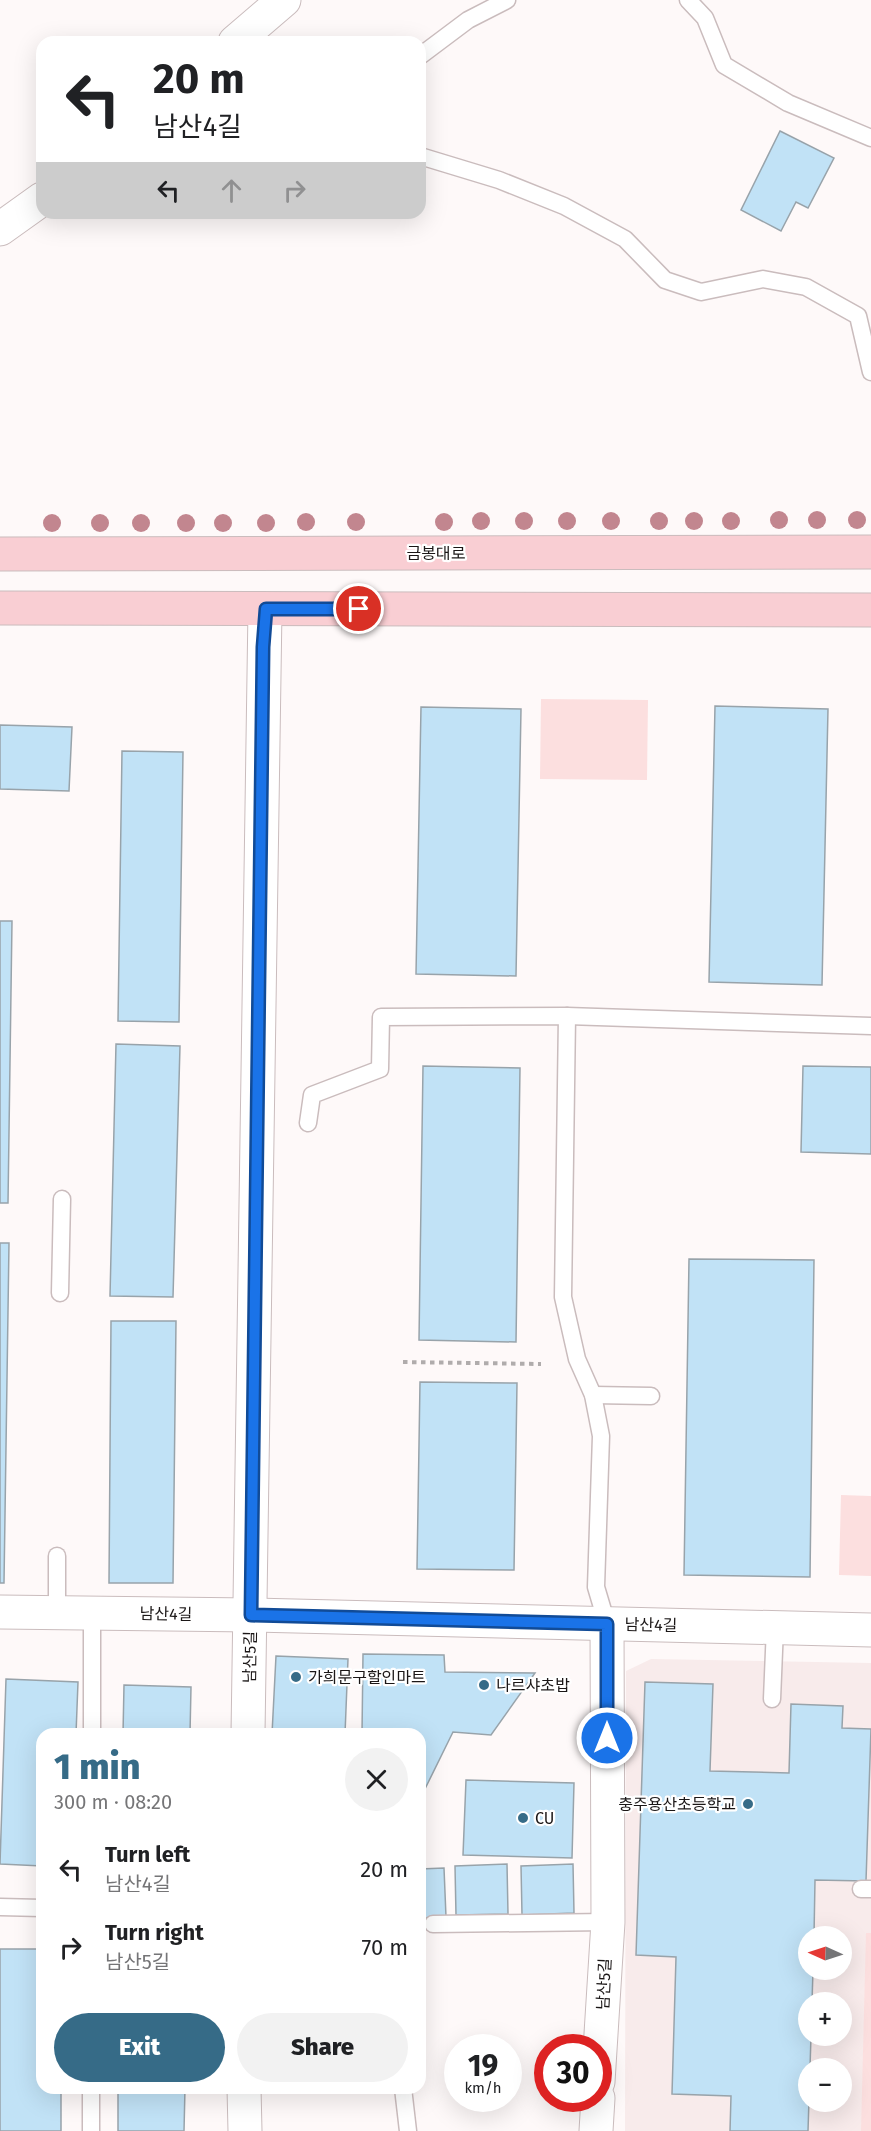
<!DOCTYPE html>
<meta charset="utf-8">
<style>
:root{--surface:#fff;--page:#f2f2f2;--text:#202124;--muted:#757577;--accent:#366b87}
body{margin:0;font-family:"Fira Sans","Noto Sans KR",sans-serif;background:var(--page);color:var(--text);height:100vh;display:flex;flex-direction:column;font-size:22px;white-space:nowrap}
*{box-sizing:border-box;margin:0}
p{font-size:20px;color:var(--muted)}
.icon{flex:none;width:33px;height:33px;fill:none;stroke:currentColor;stroke-width:2;stroke-linecap:round;stroke-linejoin:round}
.map{position:relative;flex:1;overflow:hidden}
.details{position:absolute;left:36px;top:1728px;width:390px;height:366px;display:flex;flex-direction:column;background:var(--surface);border-radius:18px;box-shadow:0 6px 24px #0002}
.details>*{flex:none}
.banner{position:absolute;left:36px;top:36px;width:390px;height:183px;border-radius:18px;box-shadow:0 6px 24px #0002;background:#fff;color:var(--text);overflow:hidden}
.needle{width:39px;rotate:273deg}
.tools{position:absolute;left:798px;top:1926px;display:grid;gap:12px}
.tools a{display:grid;place-items:center;width:54px;height:54px;border-radius:50%;background:var(--surface);box-shadow:0 6px 24px #0002;font-size:30px}
.speed{position:absolute;left:444px;top:2034px;display:flex;gap:12px;font-size:30px;font-weight:700;text-align:center}
.speed>*{display:grid;place-content:center;width:78px;height:78px;border-radius:50%;background:var(--surface);box-shadow:0 6px 24px #0002;line-height:1}
.speed small{font-size:15px;font-weight:400}
.speed .limit{border:9px solid #d22;background:#fff;color:#111}
.pin{position:absolute;display:grid;place-items:center;width:51px;height:51px;color:#fff;margin:-26px;border:3px solid #fff;border-radius:50%;box-shadow:0 2px 6px #0007}
.me{position:absolute;width:66px;margin:-33px;rotate:0deg;stroke-linejoin:round;filter:drop-shadow(0 0 4px #0008)}
.turn{display:flex;align-items:center;gap:21px;height:126px;padding:0 18px;font-size:27px}
.turn .icon{width:78px;height:78px;stroke-width:2.5}
.turn b{display:block;font-size:42px;line-height:51px}
.lanes{display:flex;align-items:center;height:57px;padding:0 18px;background:#0003;justify-content:center;gap:30px;direction:ltr}
.lanes .off{opacity:.35}
.round{display:grid;place-items:center;flex:none;width:63px;height:63px;border-radius:32px;background:var(--page)}
.summary{display:flex;align-items:center;justify-content:space-between;height:102px;padding:0 18px}
h1{font-size:36px;font-weight:800;line-height:45px;color:var(--accent)}
.primary-button{display:flex;gap:12px;margin-top:auto;padding:12px 18px}
.primary-button a{flex:1;height:69px;border-radius:36px;background:var(--accent);color:#fff;font-size:24px;font-weight:800;line-height:69px;text-align:center}
.primary-button a+a{background:var(--page);color:var(--text)}
ul{padding:0;list-style:none}
li{display:flex;align-items:center;gap:18px;height:78px;padding:0 18px}
li div{flex:1}
li b{display:block;font-size:22px}
li em{font-style:normal}
.map>svg:first-child{display:block}
</style>
<div class="map">
<svg width="871" height="2131" viewBox="0 0 871 2131">
<rect width="100%" height="100%" fill="#fef9f9"/>
<path fill="#f8ebeb" fill-rule="evenodd" d="M651,1659l220,4v468h-246l1,-460zM808,1936h34v34h-34zM808,2002h34v34h-34zM808,2068h34v34h-34z"/>
<g fill="#fcdfdf">
<path d="M541,699l107,1 -1,80 -107,-1z"/>
<path d="M841,1495l30,1v80l-32,-1z"/>
<path d="M866,1933h5v198h-10z"/>
</g>
<g fill="#c1e2f6" stroke="#98a3aa" stroke-width="1.5">
<path d="M780,131l54,27 -26,50 -12,-6 -15,29 -40,-21z"/>
<path d="M715,706l113,3 -6,276 -113,-3z"/>
<path d="M421,707l100,2 -5,267 -100,-2z"/>
<path d="M0,725l72,2 -3,64 -69,-2z"/>
<path d="M122,751l61,1 -4,270 -61,-1z"/>
<path d="M0,921h12l-4,282h-8z"/>
<path d="M116,1044l64,2 -7,251 -63,-1z"/>
<path d="M423,1066l97,2 -4,274 -97,-2z"/>
<path d="M803,1066l68,1v87l-70,-2z"/>
<path d="M0,1243h9l-5,340h-4z"/>
<path d="M689,1259l125,1 -4,317 -126,-2z"/>
<path d="M111,1321h65l-3,262h-64z"/>
<path d="M420,1382l97,1 -3,187 -97,-1z"/>
<path d="M363,1654l81,1 1,17 90,1 -44,62 -38,-3 -33,67v-65h-58z"/>
<path d="M276,1656l72,3 -3,75h-73z"/>
<path d="M6,1679l72,3 -2,52h-34v132l-42,-2z"/>
<path d="M645,1682l68,2 -3,87 79,2 2,-69 52,2 -1,22 29,1 -5,152 -51,-1 -1,56h-6v34h5l-1,32h-4v34h3l-3,95h-78l1,-35 -59,-2 4,-137 -40,-2z"/>
<path d="M124,1685l67,2 -1,47h-67z"/>
<path d="M466,1780l108,3 -2,75 -109,-3z"/>
<path d="M507,1864l1,50 -52,1 -1,-49z"/>
<path d="M573,1864l1,49 -52,2 -1,-49z"/>
<path d="M444,1868l2,49 -26,1v-49z"/>
<path d="M0,1949h42v139h19v43h-61z"/>
<path d="M118,2088h67l-1,43h-66z"/>
</g>
<g fill="none" stroke-linecap="round" stroke-linejoin="round">
<defs>
<g id="lane">
<path d="M688,0l17,18 19,47 64,38 83,35"/>
<path d="M420,56l48,-36 39,-20"/>
<path d="M420,156l79,24 65,26 61,33 40,41 36,12 62,-13 43,8 52,29 13,56"/>
<path d="M567,1016l-4,281 14,62 16,36 8,41 -5,151 11,37"/>
<path d="M308,1123l4,-28 68,-26 1,-52 186,-1 304,10"/>
<path d="M60,1293l2,-94"/>
<path d="M593,1395l58,1"/>
<path d="M57,1613v-57"/>
<path d="M92,1613v121"/>
<path d="M772,1699l3,-72"/>
<path d="M861,1889h10"/>
<path d="M0,1907l42,1"/>
<path d="M433,1924l175,-2"/>
<path d="M403,2088l5,43"/>
<path d="M91,2131v-43"/>
</g>
<g id="street">
<path d="M235,42l49,-42"/>
<path d="M0,229l42,-30"/>
<path d="M0,1612l251,3 620,15"/>
<path d="M248,1734l17,-1125"/>
<path d="M598,2082l10,-160 -1,-298"/>
<path d="M244,2088l1,43"/>
<path d="M596,2131l2,-33"/>
</g>
<g id="secondary">
<path d="M0,554l871,-2"/>
<path d="M0,608l871,2"/>
</g>
</defs>
<use href="#lane" stroke="#cabcbd" stroke-width="19"/>
<use href="#street" stroke="#cabcbd" stroke-width="35"/>
<use href="#secondary" stroke="#cabcbd" stroke-width="35"/>
<path stroke="#b0acac" stroke-width="4" stroke-dasharray="4.5 4.5" stroke-linecap="butt" d="M403,1362l138,2"/>
<use href="#lane" stroke="#fff" stroke-width="16"/>
<use href="#street" stroke="#fff" stroke-width="33"/>
<use href="#secondary" stroke="#f9ced3" stroke-width="33"/>
</g>
<g fill="#c2868f">
<circle cx="779" cy="520" r="9"/>
<circle cx="817" cy="520" r="9"/>
<circle cx="857" cy="520" r="9"/>
<circle cx="481" cy="521" r="9"/>
<circle cx="524" cy="521" r="9"/>
<circle cx="567" cy="521" r="9"/>
<circle cx="611" cy="521" r="9"/>
<circle cx="659" cy="521" r="9"/>
<circle cx="694" cy="521" r="9"/>
<circle cx="731" cy="521" r="9"/>
<circle cx="306" cy="522" r="9"/>
<circle cx="356" cy="522" r="9"/>
<circle cx="444" cy="522" r="9"/>
<circle cx="52" cy="523" r="9"/>
<circle cx="100" cy="523" r="9"/>
<circle cx="141" cy="523" r="9"/>
<circle cx="186" cy="523" r="9"/>
<circle cx="223" cy="523" r="9"/>
<circle cx="266" cy="523" r="9"/>
</g>
<g fill="none" stroke-linecap="round" stroke-linejoin="round">
<defs>
<path id="route" d="M359,609h-93l-3,38 -12,968 356,9v114"/>
</defs>
<use href="#route" stroke="#114b97" stroke-width="15"/>
<use href="#route" stroke="#1a73e8" stroke-width="10"/>
</g>
<g fill="#366b87" stroke="#fff" stroke-width="2">
<circle cx="296" cy="1677" r="6"/>
<circle cx="484" cy="1685" r="6"/>
<circle cx="748" cy="1804" r="6"/>
<circle cx="523" cy="1818" r="6"/>
</g>
<g text-anchor="middle" dominant-baseline="central" stroke-width="4.5" stroke-linejoin="round" paint-order="stroke">
<g font-size="16" fill="#1b1717" stroke="#fff">
<text x="436" y="553">금봉대로</text>
<text transform="translate(166 1614) rotate(1)">남산4길</text>
<text transform="translate(651 1625) rotate(1)">남산4길</text>
<text transform="translate(250 1657) rotate(-89)">남산5길</text>
<text transform="translate(604 1984) rotate(-87)">남산5길</text>
</g>
<g font-size="16" fill="#1b1717" stroke="#fff" text-anchor="start">
<text x="308" y="1677">가희문구할인마트</text>
<text x="496" y="1685">나르샤초밥</text>
<text x="736" y="1804" text-anchor="end">충주용산초등학교</text>
<text x="535" y="1818">CU</text>
</g>
</g>
</svg>
<div class="tools">
<a><svg class="needle" viewBox="-14 -14 28 28"><path d="M0-13l5 13h-10z" fill="#e53935"/><path d="M0 13l5-13h-10z" fill="#757577"/></svg></a>
<a>+</a>
<a>−</a>
</div>
<div class="speed"><div>19<small>km/h</small></div><div class="limit">30</div></div>
<div class="pin" style="left:359px;top:609px;background:#d93025"><svg class="icon" aria-label="arrive" viewBox="0 0 24 24"><path d="M6 21V4h12l-3 4 3 4H6"/></svg></div>
<svg class="me" style="left:607px;top:1738px" viewBox="-20 -20 40 40"><circle r="17" fill="#1a73e8" stroke="#fff" stroke-width="3"/><path d="M0-11L8 9 0 5-8 9z" fill="#fff"/></svg>
<div class="banner">
<div class="turn"><svg class="icon" aria-label="left" viewBox="0 0 24 24"><path d="M17 20v-9H6M10 6l-5 5 5 5"/></svg><div><b>20 m</b>남산4길</div></div>
<div class="lanes"><svg class="icon" aria-label="left" viewBox="0 0 24 24"><path d="M17 20v-9H6M10 6l-5 5 5 5"/></svg><svg class="icon off" aria-label="ahead" viewBox="0 0 24 24"><path d="M12 20V5M6 11l6-6 6 6"/></svg><svg class="icon off" aria-label="right" viewBox="0 0 24 24"><path d="M7 20v-9h11M14 6l5 5-5 5"/></svg></div>
</div>
<section class="details">
<div class="summary"><div><h1>1 min</h1><p>300 m · 08:20</p></div><a class="round"><svg class="icon" aria-label="close" viewBox="0 0 24 24"><path d="M6 6l12 12M18 6L6 18"/></svg></a></div>
<ul>
<li><svg class="icon" aria-label="left" viewBox="0 0 24 24"><path d="M17 20v-9H6M10 6l-5 5 5 5"/></svg><div><b>Turn left</b><p>남산4길</p></div><em>20 m</em></li>
<li><svg class="icon" aria-label="right" viewBox="0 0 24 24"><path d="M7 20v-9h11M14 6l5 5-5 5"/></svg><div><b>Turn right</b><p>남산5길</p></div><em>70 m</em></li>
</ul>
<div class="primary-button"><a>Exit</a><a>Share</a></div>
</section>
</div>
